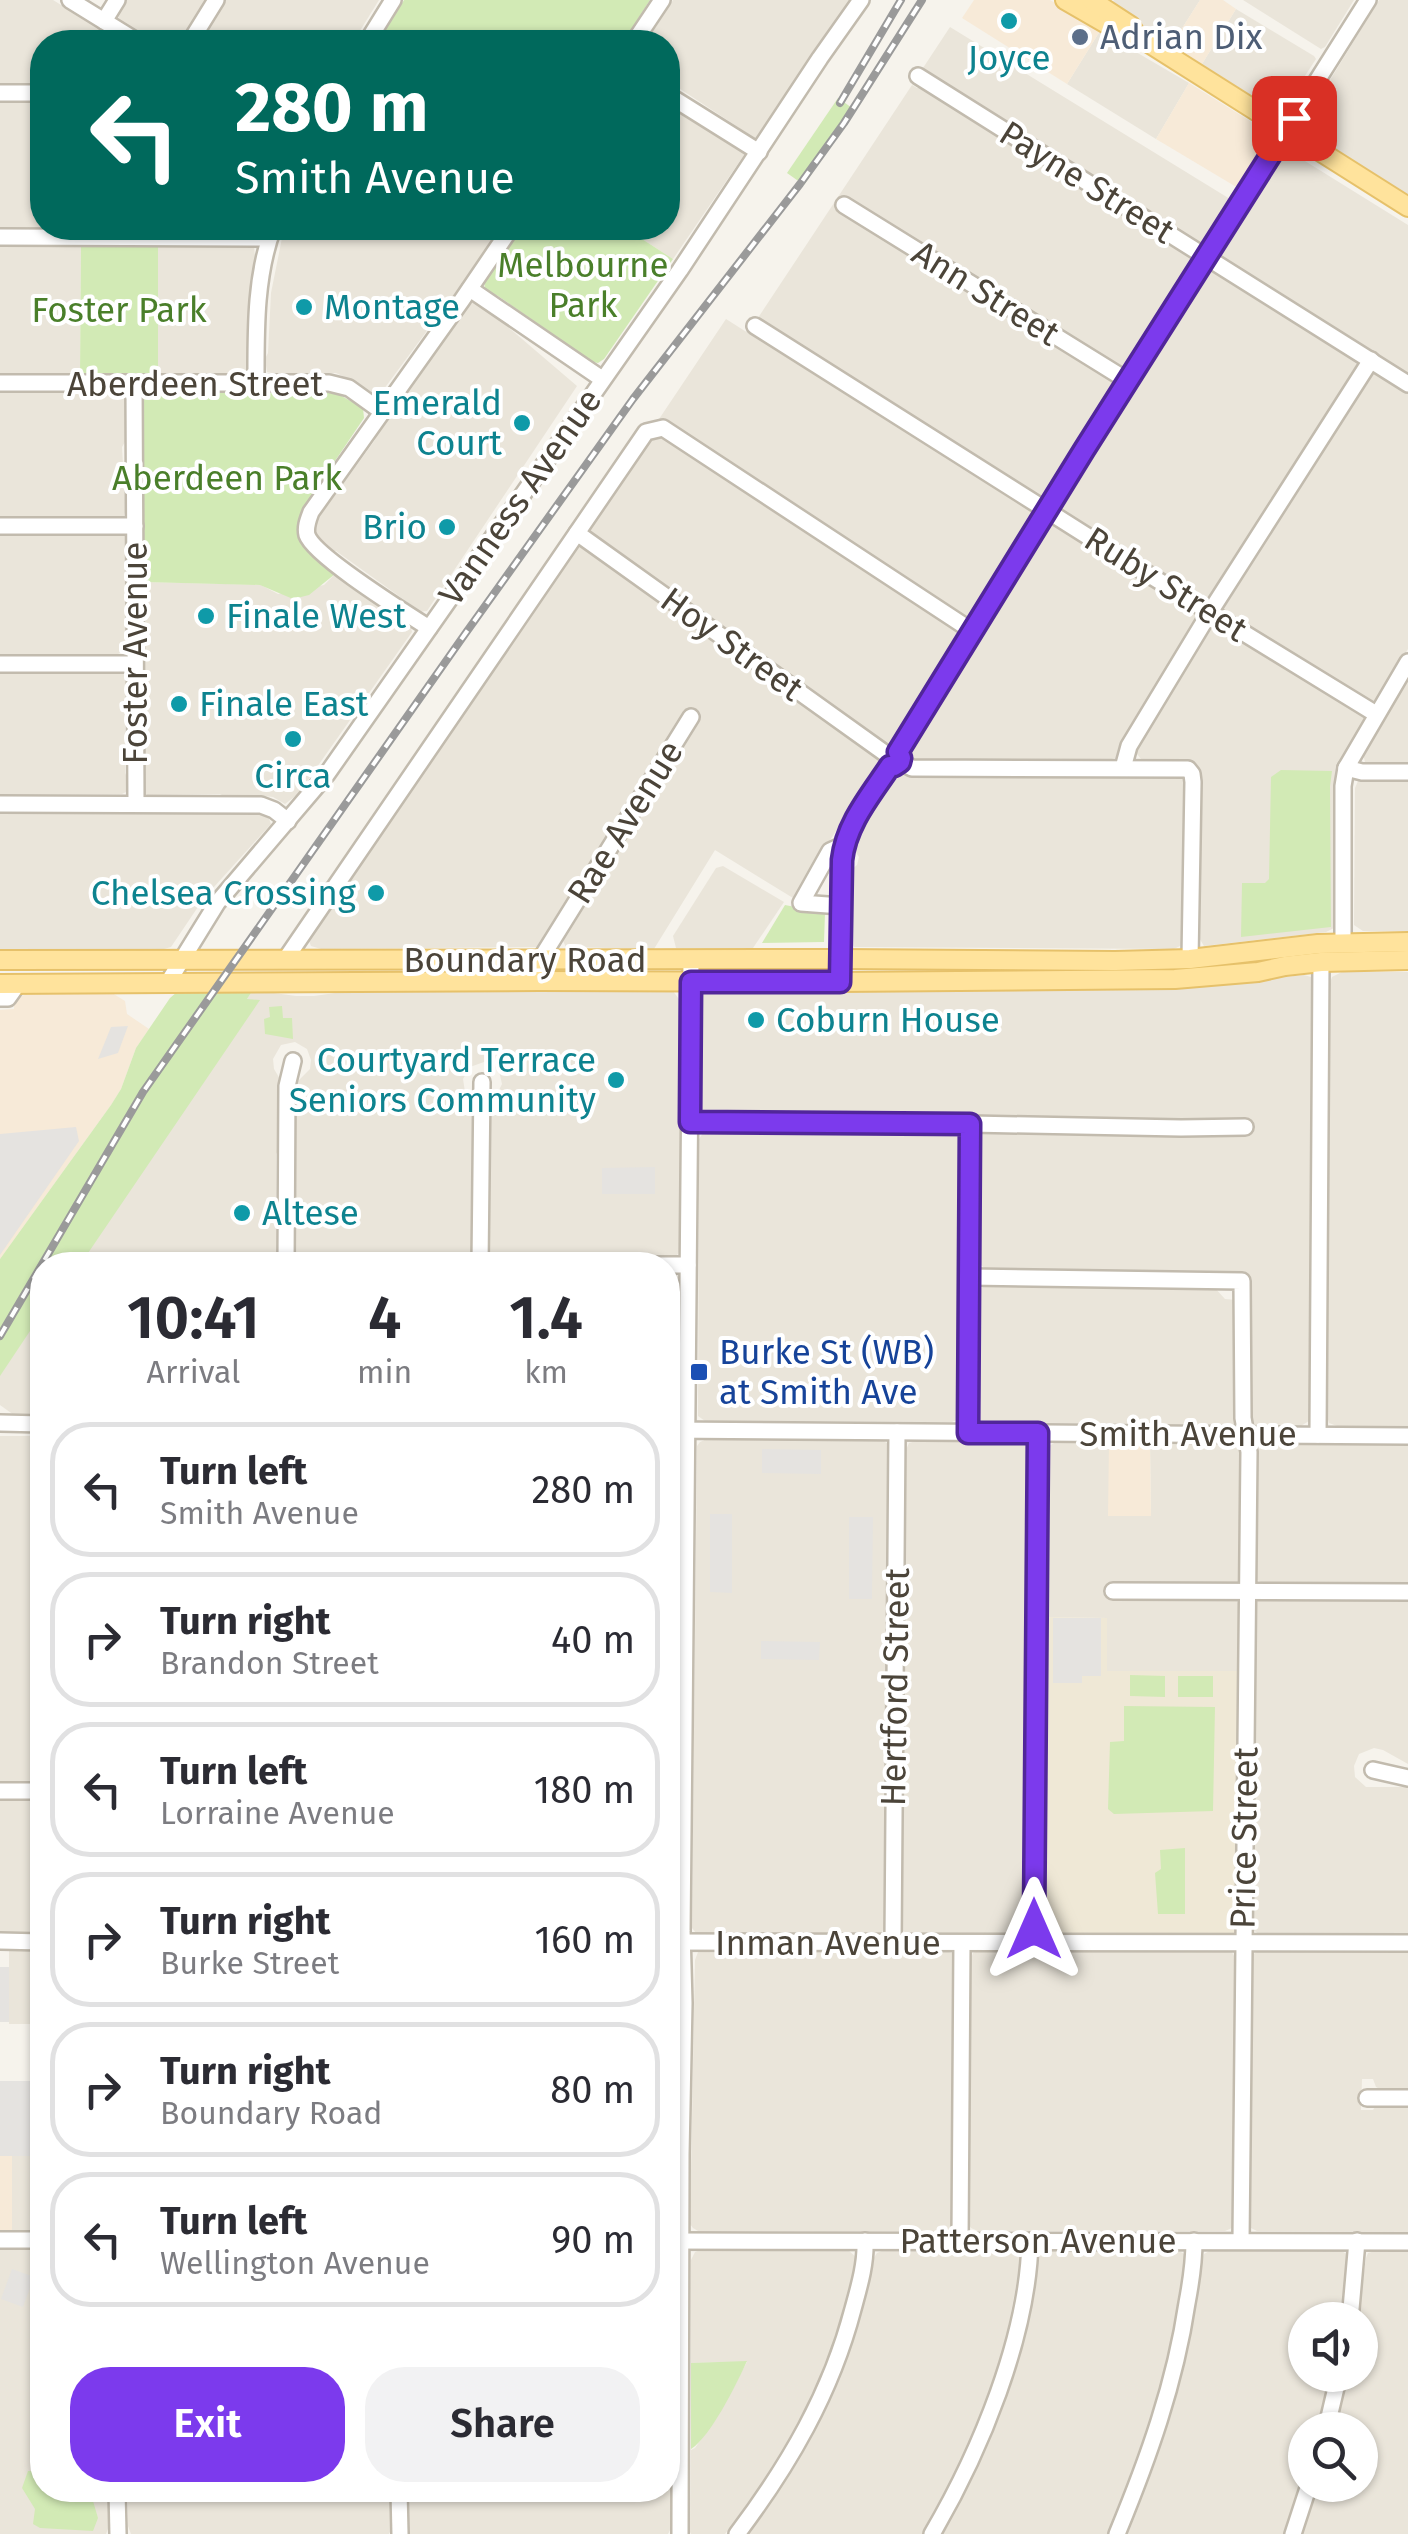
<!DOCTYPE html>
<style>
:root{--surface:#fff;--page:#f2f2f3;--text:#2b2b33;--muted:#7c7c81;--line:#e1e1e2;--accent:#7c3aed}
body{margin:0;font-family:"Fira Sans",sans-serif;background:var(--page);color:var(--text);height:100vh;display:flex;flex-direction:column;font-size:38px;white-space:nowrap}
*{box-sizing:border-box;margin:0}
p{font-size:32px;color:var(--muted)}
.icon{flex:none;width:55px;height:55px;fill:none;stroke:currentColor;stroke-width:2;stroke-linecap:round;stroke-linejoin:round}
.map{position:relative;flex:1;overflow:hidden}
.drawer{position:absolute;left:30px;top:1252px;width:650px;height:1250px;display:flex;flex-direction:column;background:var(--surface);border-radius:40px;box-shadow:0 2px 8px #0004}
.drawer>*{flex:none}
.banner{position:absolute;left:30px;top:30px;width:650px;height:210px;border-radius:40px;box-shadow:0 2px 8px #0004;background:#00695c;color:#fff;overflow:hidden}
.tools{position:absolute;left:1288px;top:2302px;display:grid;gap:20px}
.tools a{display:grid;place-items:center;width:90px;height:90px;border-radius:50%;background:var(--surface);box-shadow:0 2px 8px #0004;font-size:50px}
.pin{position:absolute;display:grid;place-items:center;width:85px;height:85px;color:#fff;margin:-42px;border-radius:20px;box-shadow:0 5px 15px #0006}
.me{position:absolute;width:110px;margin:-55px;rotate:0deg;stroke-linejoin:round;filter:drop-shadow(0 0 8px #0008)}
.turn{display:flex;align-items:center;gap:35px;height:210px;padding:0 40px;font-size:45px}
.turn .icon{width:130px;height:130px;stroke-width:2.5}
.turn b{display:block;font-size:70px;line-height:85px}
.eta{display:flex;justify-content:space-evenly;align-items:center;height:170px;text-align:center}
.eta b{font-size:60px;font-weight:600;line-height:70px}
.button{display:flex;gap:20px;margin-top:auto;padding:20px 40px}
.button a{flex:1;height:115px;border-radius:40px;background:var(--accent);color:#fff;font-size:40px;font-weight:600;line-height:115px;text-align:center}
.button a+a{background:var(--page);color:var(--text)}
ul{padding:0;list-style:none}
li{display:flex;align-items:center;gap:30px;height:135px;margin:0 20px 15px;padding:0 20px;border:5px solid var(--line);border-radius:40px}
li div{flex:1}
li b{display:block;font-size:38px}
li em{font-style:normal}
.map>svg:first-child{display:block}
</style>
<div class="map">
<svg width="1408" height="2534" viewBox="0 0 1408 2534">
<rect width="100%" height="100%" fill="#f6f3ec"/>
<g fill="#eae5da">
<path d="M0,0h53l68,42h-79v44h-42z"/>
<path d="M126,0h82l-26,42h-32l-31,-21 -1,-6z"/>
<path d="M222,0h157l-26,42h-157z"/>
<path d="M673,0h177l-177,259 -48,-31h43v-123l68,44 11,-16 -79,-52v-39h-22z"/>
<path d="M1114,0h86l-28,44 -61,-39z"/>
<path d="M1243,0h111l-29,47 -4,2z"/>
<path d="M1379,0h29v195l-99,-63 -4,-5v-6z"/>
<path d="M1236,9l78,47 2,3 -32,49 -10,2 -72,-46z"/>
<path d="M950,27l293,180 41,-59 124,77v150l-479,-300 -6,-7z"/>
<path d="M1100,31l89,52 -33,56 -89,-55z"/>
<path d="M912,85l5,3 5,-1 435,273 1,6 -234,374 -5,17 -11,3 -194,-1 -14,15 284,4 4,4 -6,163 -8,4 -320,-2 -5,-9 2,-68 6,-5 2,-8 -4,-6 11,-32 24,-41 -13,-11 -84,131 -78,-48 -61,99 -88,-2 -4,-8 134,-219 -12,-7 -146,234 -217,2 -10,-3 -4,-10 267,-390 152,-227 22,14z"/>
<path d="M0,98l42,1v129h63l-105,1z"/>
<path d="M284,228h215l-44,68 -6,5 -71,96 -9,-2 -9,-11 -24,-11h-50l-5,2 -14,-3 -2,-13 3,-6 3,-60z"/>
<path d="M81,244l-1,130 -80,-1v-128z"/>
<path d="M158,245h96l1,12 -6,42 -2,55 2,6 -1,9 -4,4 -86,1z"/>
<path d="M474,302l7,2 96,82 -150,225 -10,1 -6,-4 -1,-4 -74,-53h-7l-13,-14 -3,-12 9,-17 5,-2 48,-66 2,-8 21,-30 8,-7 60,-88z"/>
<path d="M1375,372l33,18v259l-65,107 -6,18 -3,154 -8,4 -122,14 -6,-10 3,-64v-98l-4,-8 -8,-5 -48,-2 -4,-5v-6l232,-373z"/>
<path d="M0,390h121l4,2 2,15 -2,3v32l-3,5 3,53 2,5 -3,11 -5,3 -119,-1z"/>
<path d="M0,532l122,1 3,3 2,11 -2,5v85l3,5 -3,9 -7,3h-118z"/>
<path d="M335,574l60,44h9l6,5 2,9 -114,162 -13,10 -12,-7 -9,-1 -38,1 -6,-3 -73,1 -5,-7 2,-14 -2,-132 3,-6 -1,-54 117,3 17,9 46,-9z"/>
<path d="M0,672h120l5,3 3,7 -3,9v82l5,10 -2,8 -6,3h-122z"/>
<path d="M1408,677v87l-43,-2 -3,-12z"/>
<path d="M1364,779h44v152h-45l-9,-6 1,-137 3,-7z"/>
<path d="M0,812h260l8,4 3,8 -67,74 -33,49 -7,2h-164z"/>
<path d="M723,866l61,36 -31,46h-77l-3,-12 43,-68z"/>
<path d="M1342,972h66v455l-71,-1 -8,-3 -2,-7 3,-433 2,-6z"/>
<path d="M1304,975l7,2 3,5 -2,437 -11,7h-53v-152l-260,-3 -13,-11 2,-119 4,-10 269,1v-11l-59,2 -192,-6 -292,-3 -7,-7v-108l5,-7 5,-2 429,-1 76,-4z"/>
<path d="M253,990l43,6h18l35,-5h324l8,11 -1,247 -2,5 -4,3 -56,-1 -86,9h-39l-2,-3 -4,-10 2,-142 13,-26 -3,-13 -7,-6 -8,-3 -14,5 -7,12 2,13 7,10 2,6 -2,141 -10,16h-167l1,-176 2,-8 12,-12 1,-9 -4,-11 -12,-7 -14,3 -8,14 1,10 6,10 -3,6v57l3,6 -4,6v111h-204z"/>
<path d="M705,1130l250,1 4,1 4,9 -2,272 -2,6 -7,3 -247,-1 -7,-5 1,-277z"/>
<path d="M668,1271l9,4 2,5 -2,132 -3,6 -4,2 -2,-1z"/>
<path d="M988,1283l226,4 11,12 11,1 4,125 -260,-3 -5,-9 2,-121z"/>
<path d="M42,1310v105h-28l-14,-10v-31z"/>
<path d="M0,1436h42v347l-42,-1z"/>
<path d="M668,1439l6,2 4,8 -2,119 -4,8 -4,3z"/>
<path d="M707,1439l177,2 5,4 -3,480 -4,7 -5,3h-173l-8,-2 -4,-5 5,-482 3,-4z"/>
<path d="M916,1441l105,1 9,5 -4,481 -7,7h-109l-7,-4 -2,-7 4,-472 4,-9z"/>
<path d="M1056,1442l53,1v73l42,-1 -1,-71 85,1 4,2 3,7 -2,124 -9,21 6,2 3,7 -1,63h-132v-53l-63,-1 1,-163 2,-7z"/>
<path d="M1265,1444l143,1v140l-143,-1 -8,-4 -2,-8 1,-120z"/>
<path d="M668,1594l5,4 3,7 -1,107 -7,9z"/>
<path d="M1264,1598l144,1v165l-25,-14 -9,-2 -15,6 -5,12 1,11 11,10h42v148h-148l-8,-6 2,-320 2,-7z"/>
<path d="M668,1738l6,8 -2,182 -4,6z"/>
<path d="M42,1797v135h-42v-131h33z"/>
<path d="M706,1949l238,1 8,3 2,3 -1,265 -3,7 -6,3h-246l-5,-3 -3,-4 5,-264 3,-8z"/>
<path d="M9,1950l33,1v73h-33z"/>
<path d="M978,1950h248l6,2 4,8 -4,268 -7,3h-247l-7,-3 -3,-5 2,-262 3,-8z"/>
<path d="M1260,1950h148v140h-26l-6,-3 -3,-8h-11l-1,31h12l2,-3 8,-2h25v127l-151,-1 -6,-3 -3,-6 3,-263 1,-4z"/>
<path d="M668,1952l5,4 -2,265 -3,7z"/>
<rect x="12" y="2156" width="30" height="74"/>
<path d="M0,2249h42v241h67v36l-3,8h-106z"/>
<path d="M700,2250h148l9,8 -13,59 -27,73 -22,45 -25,40 -45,59h-34l-1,-2 1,-82 4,-2 18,-26 34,-60 -56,1v-103l4,-8z"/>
<path d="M884,2250l130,1 7,8 -14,75 -11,41 -37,94 -35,65h-179l49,-69 24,-43 33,-80 22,-83 4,-6z"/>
<path d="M1048,2250h128l7,3 3,4 -11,80 -25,93 -42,104h-166l23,-43 36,-87 29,-100 7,-45 3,-5z"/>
<path d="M1211,2250l130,1 8,4 1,7 -8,58h-37v55h26l-13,55h-13v45l-5,18 -15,41h-160l36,-92 17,-55 24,-127 2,-6z"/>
<path d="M1375,2251h33v283h-108l17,-49h43v-55h-27l13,-55h14v-55h-3l9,-62 2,-5z"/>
<path d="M668,2252l4,8 -1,121 -3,6z"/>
<path d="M668,2406l3,6v116l-3,6h-258l-2,-4 -1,-40h261z"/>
<path d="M128,2490h264v37l-3,7h-258l-3,-8z"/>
</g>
<g fill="#f7ead8">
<path d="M974,0h76l50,31 -33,53 -105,-66z"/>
<path d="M1200,0h23l13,9 -34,55 -30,-20z"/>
<path d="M1189,83l77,48 1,9 -29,48 -82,-49z"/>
<path d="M29,992l83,1 13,8 2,13 22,15 -13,19 -15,41 -10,16 -111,154v-249l14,-1v-8z"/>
<path d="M1109,1443l41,1 1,72h-43z"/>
<rect x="0" y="2156" width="12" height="74"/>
</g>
<path fill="#efe8d6" d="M1044,1617l63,1v53h132l-3,264h-185l-8,-4 -2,-7z"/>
<g fill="#d2eab5">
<path d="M404,0h246l-23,36 -1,6h-248z"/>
<path d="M838,98l17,12 -51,75 -17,-12z"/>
<path d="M522,228h103l48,31 -69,100 -6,4 -5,-1 -95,-66 -13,-6 -1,-9z"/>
<path d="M123,242l4,3h31v129h-78l1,-130z"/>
<path d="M158,389l7,3h63l8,-3 92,3 10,2 25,14 1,10 -52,77 -12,25v13l4,13 11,13 20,15 -26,21 -16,4 -33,-14 -116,-3v-31l-2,-4 -1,-41 3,-5 -3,-101 6,-10z"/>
<path d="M1281,770l51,1 -2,15 1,141 -90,10 1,-54h23l4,-4 2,-102z"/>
<path d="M785,905l40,8 -1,29 -62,1z"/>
<path d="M253,990l-6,9 13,1 -176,259 44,6h-86v48l-42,63v-117l111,-154 10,-16 15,-41 34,-50 7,-6z"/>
<path d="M282,1006l1,12h9l1,21 -28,-5 -1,-15 6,-2 -1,-10z"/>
<path d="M1130,1675l35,1v21l-35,-1z"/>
<rect x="1178" y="1676" width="35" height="21"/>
<path d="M1124,1706l91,1 -2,104 -99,3 -6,-5 2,-67 14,-1z"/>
<path d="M1185,1848v66h-27l-3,-41 6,-4 -1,-19z"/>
<path d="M747,2361c-11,24 -36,75 -56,88v-86z"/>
<path d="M28,2471h14v19l43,1 8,10 5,17 -5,13 -53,-3 -7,-4 2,-15 -13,-21z"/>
</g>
<g fill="#e5e3e0">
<path d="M128,1026l-10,27 -20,6 13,-32z"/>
<path d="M76,1127l3,14 -79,114v-121z"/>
<path d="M655,1167v27h-53v-26z"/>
<path d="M762,1449l59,1v24l-59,-1z"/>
<path d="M710,1514h22v79l-22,-1z"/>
<path d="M849,1517h24l-1,82h-23z"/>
<path d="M1053,1618h48v58h-19v7h-29z"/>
<path d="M761,1641l59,1 -1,18 -58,-1z"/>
<rect x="0" y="1967" width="9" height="55"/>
<rect x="0" y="2081" width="42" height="75"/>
<path d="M12,2269l22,8 -11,30 -22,-8z"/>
</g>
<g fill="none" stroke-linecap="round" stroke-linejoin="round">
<defs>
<g id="minor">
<path d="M70,0l68,42"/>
<path d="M104,21l13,-21"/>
<path d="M190,42l26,-42"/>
<path d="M367,42l26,-42"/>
<path d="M634,42l28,-42"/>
<path d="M918,76l490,308"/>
<path d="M0,93h42"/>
<path d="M668,95l91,57"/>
<path d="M844,205l284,176"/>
<path d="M0,237l269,1"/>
<path d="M470,289l132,90"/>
<path d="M755,326l378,239 243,149"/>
<path d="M256,382c0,-52 -1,-105 17,-154"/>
<path d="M0,383h329l20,5 32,23"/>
<path d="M134,383l2,421"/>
<path d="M0,526h135"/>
<path d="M577,533l309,221"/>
<path d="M429,628c-23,-15 -115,-72 -122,-93 -2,-8 1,-15 4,-23l151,-212 49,-72"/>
<path d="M0,664h134"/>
<path d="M898,752l186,-302 284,-450"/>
<path d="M900,762l12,6 276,1 4,5 1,8 -3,177"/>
<path d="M1123,768l6,-22 81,-134 161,-252"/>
<path d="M1346,768l16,4h46"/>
<path d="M0,804l261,1 13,5 14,11"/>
<path d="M841,906l-40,-3 29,-52 13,-6"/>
<path d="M1343,942v-156l3,-18 62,-106"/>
<path d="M285,960l361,-528 17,-4 309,203"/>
<path d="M539,981l1,-21 151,-243"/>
<path d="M840,982l3,-137 11,-25 36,-55"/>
<path d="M167,984l50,-81 110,-129 353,-504 140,-212 41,-58"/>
<path d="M0,998h8l10,-14"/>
<path d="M690,1123l281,1 210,4 64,-1"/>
<path d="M286,1265l1,-179 6,-25"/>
<path d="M480,1265l2,-183"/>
<path d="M606,1265h82"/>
<path d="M970,1277l272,4 1,137 6,34 -8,789"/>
<path d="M0,1423l42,1"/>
<path d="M668,1430l740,6"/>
<path d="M968,1433l3,-309"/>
<path d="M1318,1435l3,-473"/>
<path d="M1113,1591l295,1"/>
<path d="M1373,1770l35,8"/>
<path d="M0,1791h42"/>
<path d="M0,1941l42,1"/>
<path d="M668,1942l740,1"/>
<path d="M893,1943l4,-511"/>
<path d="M1033,1943l4,-510"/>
<path d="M1367,2098h41"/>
<path d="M0,2240h42"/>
<path d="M668,2241l740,1"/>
<path d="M960,2241l2,-298"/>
<path d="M1350,2320l7,-79"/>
<path d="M1326,2430l13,-55"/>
<path d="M117,2490l1,44"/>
<path d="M399,2490l1,44"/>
<path d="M680,2534l1,-380 3,-151 -2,-72 2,-201 7,-770"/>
<path d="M737,2534c52,-69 94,-141 116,-225 6,-22 13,-45 12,-68"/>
<path d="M932,2534c48,-82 96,-197 98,-293"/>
<path d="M1117,2534c31,-75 58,-150 70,-231 4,-21 7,-41 7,-62"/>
<path d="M1293,2534l16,-49"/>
</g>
<g id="major">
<path d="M1065,0l52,30"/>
<path d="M1091,0l40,26 5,9 272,172"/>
<path d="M0,960l840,-1 275,2 75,-2 128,-15 90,-2"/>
<path d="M0,984l539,-3 301,1 335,-3 83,-7 27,-6 36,-4 87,-2"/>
</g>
</defs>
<use href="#minor" stroke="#c2bbae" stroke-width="20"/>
<use href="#major" stroke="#e6c16a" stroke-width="22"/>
<use href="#minor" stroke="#fff" stroke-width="15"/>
<use href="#major" stroke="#ffe39c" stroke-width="18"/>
<defs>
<g id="rail">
<path d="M840,103l61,-103"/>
<path d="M0,1336l143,-244 322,-458 168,-235 167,-215 44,-61 78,-123"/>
</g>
</defs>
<use href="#rail" stroke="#9a9a9a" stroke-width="8"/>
<use href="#rail" stroke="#fff" stroke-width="4" stroke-dasharray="11" stroke-linecap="butt"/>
</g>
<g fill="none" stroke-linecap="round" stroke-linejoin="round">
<defs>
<path id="route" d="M1034,1929l4,-496h-70l2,-309 -280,-2 1,-140h149l2,-122c4,-36 28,-64 48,-94h4l6,-4 1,-4 -3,-6 186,-302 210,-332"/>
</defs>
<use href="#route" stroke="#51269a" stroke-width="25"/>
<use href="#route" stroke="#7c3aed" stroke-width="18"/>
</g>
<g fill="#0f9aa8" stroke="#fff" stroke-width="4">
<circle cx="1009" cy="21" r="10"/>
<circle cx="304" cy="307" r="10"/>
<circle cx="522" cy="423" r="10"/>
<circle cx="447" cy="527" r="10"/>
<circle cx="206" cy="616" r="10"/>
<circle cx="179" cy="704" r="10"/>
<circle cx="293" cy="739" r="10"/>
<circle cx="376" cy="893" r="10"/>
<circle cx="756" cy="1020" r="10"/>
<circle cx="616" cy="1080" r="10"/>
<circle cx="242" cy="1213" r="10"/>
</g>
<circle fill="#5c6f8a" stroke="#fff" stroke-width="4" cx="1080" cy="37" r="10"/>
<rect fill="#1a4fb4" stroke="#fff" stroke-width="4" x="689" y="1362" width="20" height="20" rx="5"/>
<g text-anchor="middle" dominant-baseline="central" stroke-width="8" stroke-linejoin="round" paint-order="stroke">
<g font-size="35" fill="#4e5e75" stroke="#fff" text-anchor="start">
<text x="1100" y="37">Adrian Dix</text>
</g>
<g font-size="35" fill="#0d838f" stroke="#fff" text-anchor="start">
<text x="1009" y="58" text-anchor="middle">Joyce</text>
<text x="324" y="307">Montage</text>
<text x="502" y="403" text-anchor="end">Emerald<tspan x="502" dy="40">Court</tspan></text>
<text x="427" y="527" text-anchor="end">Brio</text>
<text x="226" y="616">Finale West</text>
<text x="199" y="704">Finale East</text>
<text x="293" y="776" text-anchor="middle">Circa</text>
<text x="356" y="893" text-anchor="end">Chelsea Crossing</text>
<text x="776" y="1020">Coburn House</text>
<text x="596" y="1060" text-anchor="end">Courtyard Terrace<tspan x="596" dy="40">Seniors Community</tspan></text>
<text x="262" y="1213">Altese</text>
</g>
<g font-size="35" fill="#4b4439" stroke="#fff">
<text transform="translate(1087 182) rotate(32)">Payne Street</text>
<text transform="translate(986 293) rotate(32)">Ann Street</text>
<text x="195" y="384">Aberdeen Street</text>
<text transform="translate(520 497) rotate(-55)">Vanness Avenue</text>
<text transform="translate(1166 584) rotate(32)">Ruby Street</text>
<text transform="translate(732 644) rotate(36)">Hoy Street</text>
<text transform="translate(135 653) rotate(-90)">Foster Avenue</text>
<text transform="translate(625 822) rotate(-58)">Rae Avenue</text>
<text x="525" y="960">Boundary Road</text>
<text x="1188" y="1434">Smith Avenue</text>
<text transform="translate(895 1687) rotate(-89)">Hertford Street</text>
<text transform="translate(1244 1838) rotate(-89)">Price Street</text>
<text x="828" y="1943">Inman Avenue</text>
<text x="1038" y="2241">Patterson Avenue</text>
</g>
<g font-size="35" fill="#4a7f2a" stroke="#fff">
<text x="583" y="265">Melbourne<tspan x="583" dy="40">Park</tspan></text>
<text x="119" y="310">Foster Park</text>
<text x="227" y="478">Aberdeen Park</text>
</g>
<g font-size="35" fill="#164399" stroke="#fff" text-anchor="start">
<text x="719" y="1352">Burke St (WB)<tspan x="719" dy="40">at Smith Ave</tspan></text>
</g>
</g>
</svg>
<div class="tools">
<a><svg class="icon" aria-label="sound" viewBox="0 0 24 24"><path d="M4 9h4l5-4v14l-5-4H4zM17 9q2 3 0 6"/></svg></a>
<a><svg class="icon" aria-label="search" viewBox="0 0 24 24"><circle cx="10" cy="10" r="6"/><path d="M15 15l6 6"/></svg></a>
</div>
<div class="pin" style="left:1294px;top:118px;background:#d93025"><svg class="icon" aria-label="arrive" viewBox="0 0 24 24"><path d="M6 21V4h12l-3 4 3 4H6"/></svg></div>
<svg class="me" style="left:1034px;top:1929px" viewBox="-20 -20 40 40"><path d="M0-17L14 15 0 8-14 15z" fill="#7c3aed" stroke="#fff" stroke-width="4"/></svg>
<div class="banner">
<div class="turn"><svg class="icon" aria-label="left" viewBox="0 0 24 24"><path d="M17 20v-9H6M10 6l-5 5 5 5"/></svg><div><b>280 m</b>Smith Avenue</div></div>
</div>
<section class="drawer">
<div class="eta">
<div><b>10:41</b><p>Arrival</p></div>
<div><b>4</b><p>min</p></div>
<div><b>1.4</b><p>km</p></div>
</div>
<ul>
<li><svg class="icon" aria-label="left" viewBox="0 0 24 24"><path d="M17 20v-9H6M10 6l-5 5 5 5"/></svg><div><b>Turn left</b><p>Smith Avenue</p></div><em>280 m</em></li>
<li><svg class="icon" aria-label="right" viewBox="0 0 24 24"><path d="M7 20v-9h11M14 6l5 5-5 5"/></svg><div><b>Turn right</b><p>Brandon Street</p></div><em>40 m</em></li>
<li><svg class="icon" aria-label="left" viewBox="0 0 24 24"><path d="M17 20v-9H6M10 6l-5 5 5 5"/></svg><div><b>Turn left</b><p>Lorraine Avenue</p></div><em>180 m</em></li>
<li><svg class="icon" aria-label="right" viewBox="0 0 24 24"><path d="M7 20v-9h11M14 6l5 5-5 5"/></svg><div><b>Turn right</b><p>Burke Street</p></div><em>160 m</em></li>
<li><svg class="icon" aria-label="right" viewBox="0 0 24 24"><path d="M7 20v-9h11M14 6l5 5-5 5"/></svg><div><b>Turn right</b><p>Boundary Road</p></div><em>80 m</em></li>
<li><svg class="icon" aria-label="left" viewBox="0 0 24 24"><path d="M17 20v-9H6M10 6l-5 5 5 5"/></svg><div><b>Turn left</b><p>Wellington Avenue</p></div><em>90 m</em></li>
</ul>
<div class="button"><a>Exit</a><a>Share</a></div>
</section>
</div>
